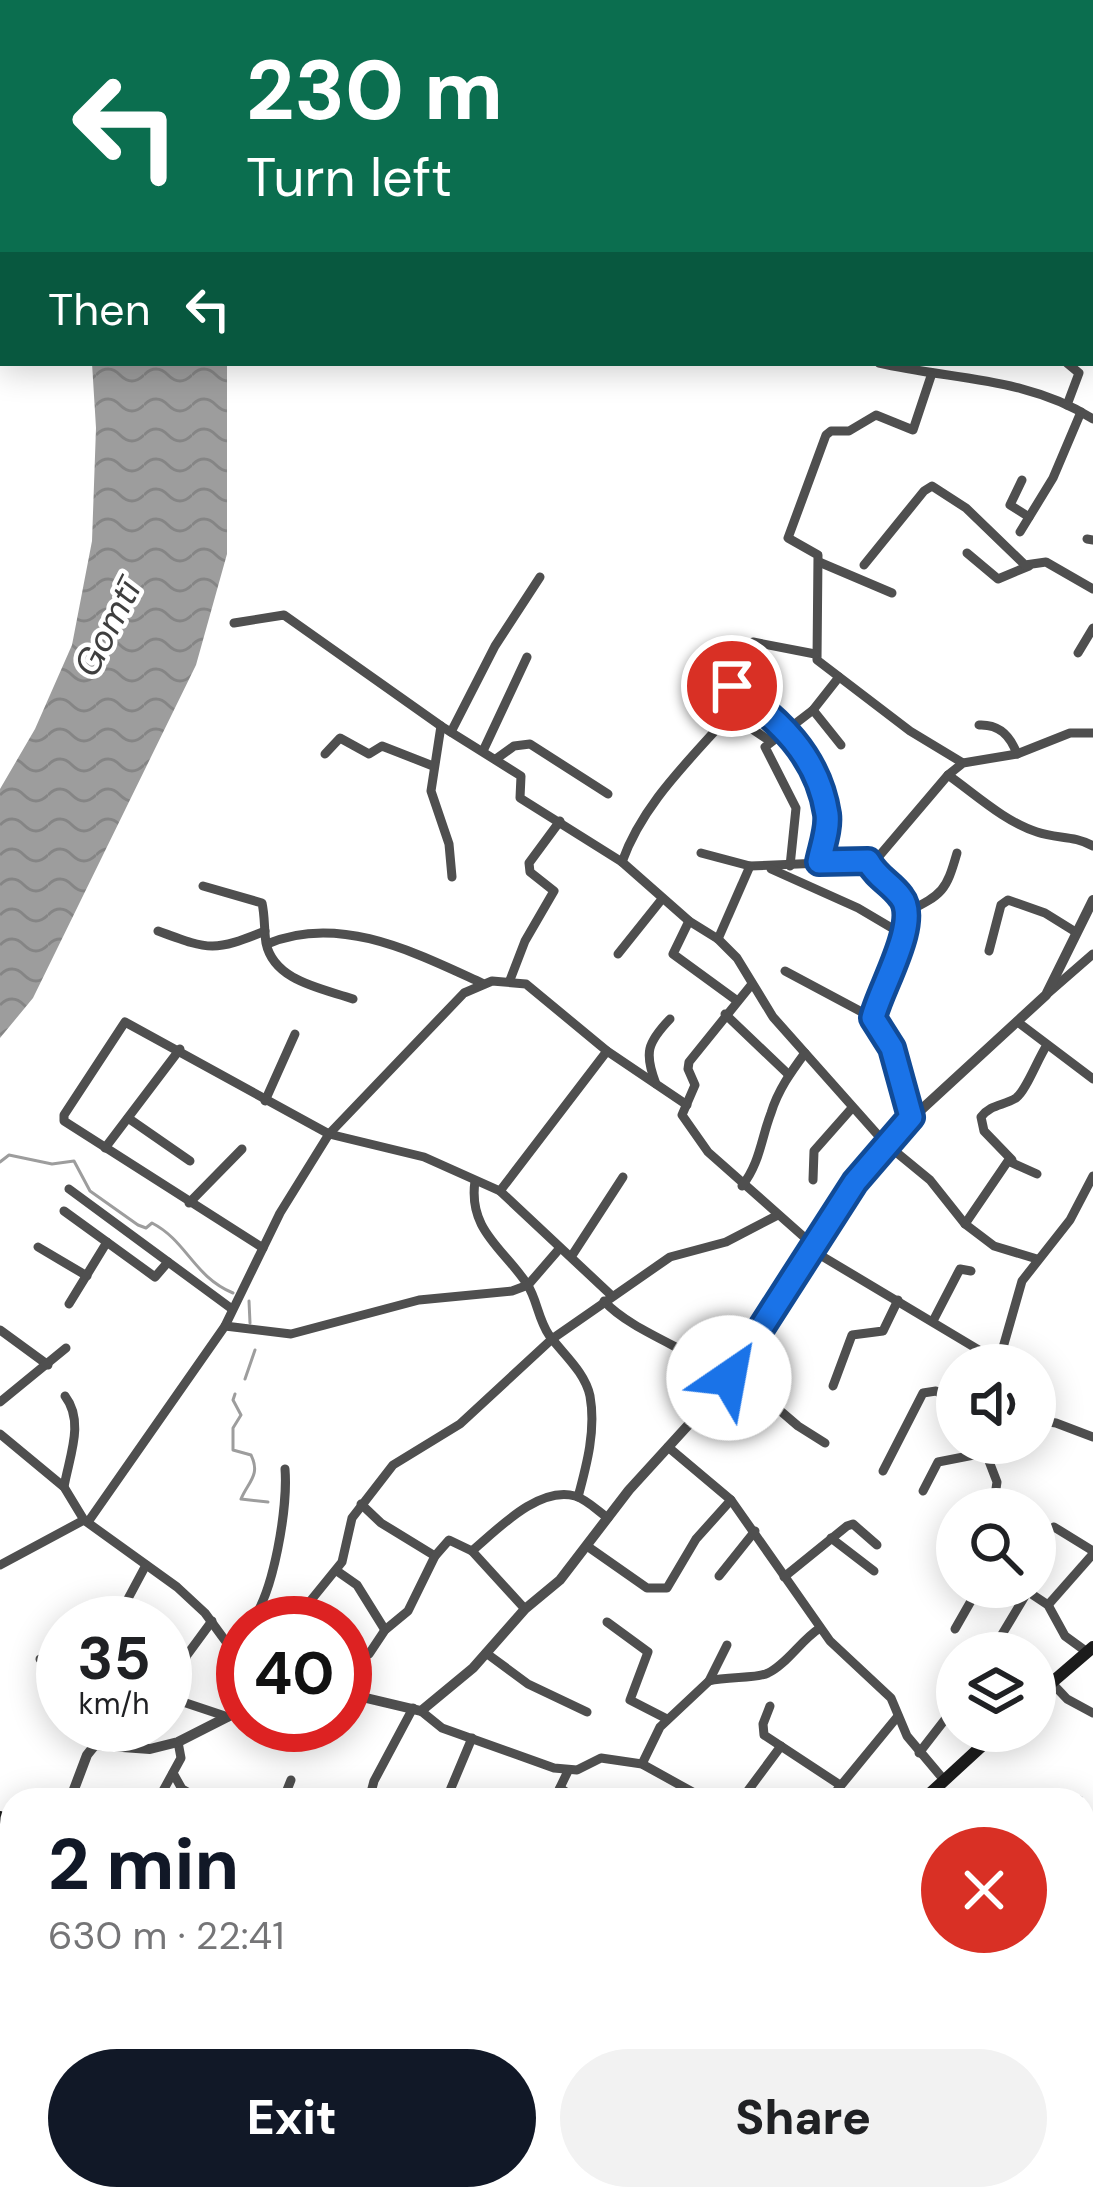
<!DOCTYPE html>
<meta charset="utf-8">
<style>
:root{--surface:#fff;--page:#f2f2f2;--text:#202124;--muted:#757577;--accent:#111827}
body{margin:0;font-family:"DM Sans",sans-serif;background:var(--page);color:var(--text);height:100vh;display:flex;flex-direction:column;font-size:45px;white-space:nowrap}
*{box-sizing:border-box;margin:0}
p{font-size:39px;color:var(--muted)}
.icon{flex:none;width:66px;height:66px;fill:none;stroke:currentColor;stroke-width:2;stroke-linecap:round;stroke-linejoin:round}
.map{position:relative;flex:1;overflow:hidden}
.side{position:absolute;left:0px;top:1788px;width:1095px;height:423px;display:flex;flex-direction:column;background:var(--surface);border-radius:36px 36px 0 0;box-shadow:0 6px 30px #0003}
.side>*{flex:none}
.hud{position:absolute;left:0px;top:0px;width:1095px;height:366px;box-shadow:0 6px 30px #0003;background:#0b6e4f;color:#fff;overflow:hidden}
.tools{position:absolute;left:936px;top:1344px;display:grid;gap:24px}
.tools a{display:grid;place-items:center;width:120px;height:120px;border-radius:50%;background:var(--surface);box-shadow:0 6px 30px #0003;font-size:60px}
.speed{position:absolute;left:36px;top:1596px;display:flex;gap:24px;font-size:60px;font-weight:700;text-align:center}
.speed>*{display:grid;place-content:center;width:156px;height:156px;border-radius:50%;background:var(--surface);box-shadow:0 6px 30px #0003;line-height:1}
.speed small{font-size:30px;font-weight:400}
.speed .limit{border:18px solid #d22;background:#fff;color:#111}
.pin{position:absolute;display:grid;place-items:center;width:102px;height:102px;color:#fff;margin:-51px;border:6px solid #fff;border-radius:50%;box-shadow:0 3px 12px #0007}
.me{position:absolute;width:132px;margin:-66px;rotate:33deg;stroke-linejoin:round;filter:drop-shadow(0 0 9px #0008)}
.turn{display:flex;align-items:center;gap:42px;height:252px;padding:0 48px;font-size:54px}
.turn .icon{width:156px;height:156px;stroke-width:2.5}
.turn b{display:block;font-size:84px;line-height:102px}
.then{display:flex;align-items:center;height:114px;padding:0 48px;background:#0003;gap:24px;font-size:45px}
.round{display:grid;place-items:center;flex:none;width:126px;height:126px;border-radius:63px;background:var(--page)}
.head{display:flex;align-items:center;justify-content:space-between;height:204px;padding:0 48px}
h1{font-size:72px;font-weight:800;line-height:90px;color:var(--accent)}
.primary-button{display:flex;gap:24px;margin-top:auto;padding:24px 48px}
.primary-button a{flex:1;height:138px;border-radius:72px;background:var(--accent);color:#fff;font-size:48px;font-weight:800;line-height:138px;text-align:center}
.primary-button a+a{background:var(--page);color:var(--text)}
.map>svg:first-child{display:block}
</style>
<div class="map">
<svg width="1093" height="2210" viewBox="0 0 1093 2210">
<defs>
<pattern id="water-waves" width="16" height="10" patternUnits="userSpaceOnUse" patternTransform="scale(3)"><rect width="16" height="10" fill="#9d9d9d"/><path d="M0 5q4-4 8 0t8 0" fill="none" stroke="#858585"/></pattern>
</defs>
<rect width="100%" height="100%" fill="#fff"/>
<path fill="url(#water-waves)" d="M92,363h135v191l-31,111 -163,333 -33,40v-249l35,-60 37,-84 20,-104 4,-113z"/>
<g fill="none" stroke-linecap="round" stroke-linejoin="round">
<g stroke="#9d9d9d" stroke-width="3">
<path d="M0,1162l9,-7 43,9 22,-3 16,30 48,34 8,3 6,-5c35,18 41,53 81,70"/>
<path d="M249,1301l1,22"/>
<path d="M245,1379l10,-29"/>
<path d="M235,1394l-2,6 8,15 -8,13v22l18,5c10,20 -3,27 -10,44l27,3"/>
</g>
<g stroke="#4f4f4f" stroke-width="9">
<path d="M879,363c73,17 149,14 214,56"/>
<path d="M1067,363l12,10 -12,32"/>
<path d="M932,373l-19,57 -37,-15 -27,16h-18l-5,4 -38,103 30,17 -1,105 93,71 53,32"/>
<path d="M1022,480l-12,25 19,12"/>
<path d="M1020,532l33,-54 28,-66"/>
<path d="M1087,539l6,1"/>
<path d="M967,553l31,26 31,-13"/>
<path d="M819,562l73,31"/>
<path d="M864,565l60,-74 8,-5 34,22 59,57 21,-3 47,27"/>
<path d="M234,623l50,-8 157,111 80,50 -1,22 102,64 67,59 29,18 19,19 36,59 112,126 45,37 35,44 29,22 43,13"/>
<path d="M753,642l62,12"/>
<path d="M1078,653l15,-25"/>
<path d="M732,686l54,43 28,43 14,48 -9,42"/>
<path d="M710,701l60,40"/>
<path d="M813,710l28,35"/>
<path d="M979,725c20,-1 31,10 38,29"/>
<path d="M441,726l-10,65 18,53 3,33"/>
<path d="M451,732l44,-86 45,-69"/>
<path d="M483,751l44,-94"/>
<path d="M325,754l15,-16 29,16 13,-8 51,20"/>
<path d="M496,759l18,-13 16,-2 78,50"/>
<path d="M948,775c27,19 57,47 89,57 20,7 37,3 56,14"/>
<path d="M701,853l49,13 119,-5 11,-6 68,-80 15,-12 54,-9 53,-21h23"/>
<path d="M869,861c8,17 22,22 32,36 20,25 -22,93 -28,121l19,30 19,69"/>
<path d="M622,862c21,-59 68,-102 109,-149"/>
<path d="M790,866l6,-58 -31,-61 48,-37 26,-33"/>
<path d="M771,869l87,39 44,26"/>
<path d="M203,886l59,17c3,13 2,27 4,40 8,38 55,45 87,56"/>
<path d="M907,912c36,-18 39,-21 50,-59"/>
<path d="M689,921l-16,33 63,46"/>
<path d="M158,931c52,19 55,21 107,0"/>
<path d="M718,939l32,-73"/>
<path d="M267,944c72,-31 149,9 215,39"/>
<path d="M989,951l12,-46 7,-5 37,13 29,18"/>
<path d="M618,954l44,-55"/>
<path d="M785,971l88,47"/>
<path d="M510,980l15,-39 29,-50 -24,-19 -1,-9 31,-42"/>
<path d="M752,984l-63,78 -1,7 7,16 -13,30 26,37 105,93"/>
<path d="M1047,994l46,-40"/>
<path d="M725,1014l64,61"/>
<path d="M1019,1023l74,56"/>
<path d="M656,1084c-12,-31 -9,-41 14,-65"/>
<path d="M265,1101l30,-67"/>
<path d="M128,1118l62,43"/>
<path d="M105,1148l75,-99"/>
<path d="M1012,1160l-28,-29 -3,-14c10,-13 22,-11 35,-19 10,-7 22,-40 31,-53"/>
<path d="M813,1180l1,-29 38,-43"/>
<path d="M475,1181c-7,49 28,67 52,103 10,15 11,35 22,51 14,19 36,37 41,61 6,34 -3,68 -12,101"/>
<path d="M742,1186c18,-23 19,-47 29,-73 7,-23 20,-41 34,-60"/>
<path d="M69,1189l163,120"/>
<path d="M500,1191l107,-140"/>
<path d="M189,1203l53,-54"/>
<path d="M64,1211l91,66 13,-15"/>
<path d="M965,1224l43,-63 29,13"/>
<path d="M38,1247l49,29"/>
<path d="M263,1248l-199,-127v-6l61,-93 204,112 95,23 76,34 111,104"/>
<path d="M810,1249l189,113"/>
<path d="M571,1257l52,-80"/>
<path d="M604,1301c27,30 88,49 125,77"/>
<path d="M69,1304l38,-62"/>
<path d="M933,1321l27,-52 11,2"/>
<path d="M225,1326l66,8 128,-34 93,-9 16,-6 32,-37"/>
<path d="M0,1330l48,35"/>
<path d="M998,1365l24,-84 48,-61 23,-44"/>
<path d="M734,1371l64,55 27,17"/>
<path d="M833,1386l19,-51 31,-4 15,-31"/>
<path d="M0,1402l66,-54"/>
<path d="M1035,1420l21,3 37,14"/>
<path d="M0,1434l64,53 20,33 93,67 28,26 38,52"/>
<path d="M982,1443l15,39 -4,27"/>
<path d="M668,1447l63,53 99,141 61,57 16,38 37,44"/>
<path d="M883,1471l40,-78 13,-2 21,11"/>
<path d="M64,1487c5,-30 21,-65 1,-91"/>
<path d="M923,1491l15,-29 46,-9"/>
<path d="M361,1504l20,19 54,33"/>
<path d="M88,1522l137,-196 55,-113 49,-79 135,-141 28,-12 34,3 81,67 80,54"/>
<path d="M1054,1527l39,24"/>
<path d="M831,1538l43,33"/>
<path d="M587,1546l60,42h20l29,-49 35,-39"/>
<path d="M472,1551c25,-21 66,-65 103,-55 11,3 23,15 33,22"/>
<path d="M0,1565l84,-45"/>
<path d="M337,1571l20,14 28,45"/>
<path d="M719,1576l36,-45"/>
<path d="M784,1577l63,-51 6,-2 24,21"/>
<path d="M1021,1587l27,18 17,31 22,16"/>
<path d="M1048,1605l45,-51"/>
<path d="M607,1622l41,30 -18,48 37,19"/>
<path d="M115,1623l31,-58"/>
<path d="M250,1623c24,-28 38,-117 35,-154"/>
<path d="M299,1623l4,-13 39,-48 10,-44 41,-53 67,-41 92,-85 118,-82 56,-15 50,-26"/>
<path d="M955,1629l24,-42"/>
<path d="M232,1646l11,-14"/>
<path d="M995,1646l33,-55"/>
<path d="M486,1653l42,31 59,28"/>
<path d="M369,1654l16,-24 23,-19 27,-55 14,-16 23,11 53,58"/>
<path d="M40,1659l23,8"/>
<path d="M709,1681c18,-5 48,-2 59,-8 19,-9 33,-33 52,-45"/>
<path d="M1051,1682l16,17 26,14"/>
<path d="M165,1696l63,21"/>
<path d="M171,1697l16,-42 25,-34"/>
<path d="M770,1706l-7,18 1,11 76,50"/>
<path d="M421,1711l21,17 112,40 23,2 24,-12 41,6 65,36"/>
<path d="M102,1744l5,-19"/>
<path d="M919,1753l38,-49"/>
<path d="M642,1764l18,-37 49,-46 18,-36"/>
<path d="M173,1773l9,16 19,11"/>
<path d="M560,1788l18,12"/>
<path d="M158,1800l23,-42 -3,-16"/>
<path d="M283,1800l8,-20"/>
<path d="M369,1800l5,-19 39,-73"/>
<path d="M446,1800l26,-62"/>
<path d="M554,1800l14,-29"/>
<path d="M741,1800l40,-54"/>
<path d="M829,1800l69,-84"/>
<path d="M1056,1800h23"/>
<path d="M1083,1890l10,5"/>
<path d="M1092,1976l1,1"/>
<path d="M0,2065l12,1"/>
<path d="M1083,2072l10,-1"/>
<path d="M1083,2196l10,-10"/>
<path d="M470,2199v11"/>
<path d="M602,2199l19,11"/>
<path d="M759,2199l2,11"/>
<path d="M126,2210l14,-11"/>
<path d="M427,2210l9,-11"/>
<path d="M654,2210l7,-11"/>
<path d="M864,2210l6,-11"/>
<path d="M909,2210l4,-11"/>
<path d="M1033,2210l8,-11"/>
</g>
<g stroke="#4f4f4f" stroke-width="10">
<path d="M345,1693l76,18 52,-43 52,-59 35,-29 69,-90 83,-91 38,-51 105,-166 30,-39 161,-148 47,-95"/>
<path d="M70,1800l17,-45 8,-10 55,4 28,-7 65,-33"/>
<path d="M11,2210l5,-11"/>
</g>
<g stroke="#1c1c1c" stroke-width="12">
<path d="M1035,1697l58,-50"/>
<path d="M923,1800l75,-69"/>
<path d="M0,1817l12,8"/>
<path d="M152,2199l2,11"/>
<path d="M671,2199l21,11"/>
</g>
</g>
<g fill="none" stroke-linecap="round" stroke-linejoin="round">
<defs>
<path id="route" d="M729,1378l126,-196 56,-65 -19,-69 -19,-30c6,-28 48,-96 28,-121 -10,-14 -24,-19 -33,-36l-49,1c3,-15 10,-33 8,-48 -9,-59 -49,-95 -95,-128"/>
</defs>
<use href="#route" stroke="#114b97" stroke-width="30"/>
<use href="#route" stroke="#1a73e8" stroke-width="21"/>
</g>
<g text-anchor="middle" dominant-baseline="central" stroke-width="9" stroke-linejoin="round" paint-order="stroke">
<g font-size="36" font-style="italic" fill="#3e3e3e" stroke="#fff">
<text transform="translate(107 628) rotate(-63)">Gomtī</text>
</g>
</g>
</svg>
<div class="tools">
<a><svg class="icon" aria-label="sound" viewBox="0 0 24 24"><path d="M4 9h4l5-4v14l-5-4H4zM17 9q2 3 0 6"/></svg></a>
<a><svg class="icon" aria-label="search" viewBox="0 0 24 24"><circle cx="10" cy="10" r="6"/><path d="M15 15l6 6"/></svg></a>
<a><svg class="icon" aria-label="layers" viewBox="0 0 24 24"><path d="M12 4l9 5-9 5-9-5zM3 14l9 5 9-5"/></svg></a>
</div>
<div class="speed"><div>35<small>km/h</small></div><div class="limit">40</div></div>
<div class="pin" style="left:732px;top:686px;background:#d93025"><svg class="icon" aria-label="arrive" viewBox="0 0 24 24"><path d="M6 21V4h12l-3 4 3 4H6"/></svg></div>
<svg class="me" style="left:729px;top:1378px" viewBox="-20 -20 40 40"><circle r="19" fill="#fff"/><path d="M0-13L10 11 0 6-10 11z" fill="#1a73e8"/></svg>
<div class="hud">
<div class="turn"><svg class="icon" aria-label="left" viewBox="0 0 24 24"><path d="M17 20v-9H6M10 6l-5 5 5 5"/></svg><div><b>230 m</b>Turn left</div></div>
<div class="then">Then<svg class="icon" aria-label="left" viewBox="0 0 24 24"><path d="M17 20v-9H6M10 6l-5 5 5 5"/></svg></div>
</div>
<section class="side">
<div class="head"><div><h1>2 min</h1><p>630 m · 22:41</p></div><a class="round" style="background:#d93025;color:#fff"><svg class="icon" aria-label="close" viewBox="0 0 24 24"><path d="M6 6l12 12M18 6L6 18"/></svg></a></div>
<div class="primary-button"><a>Exit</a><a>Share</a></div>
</section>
</div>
